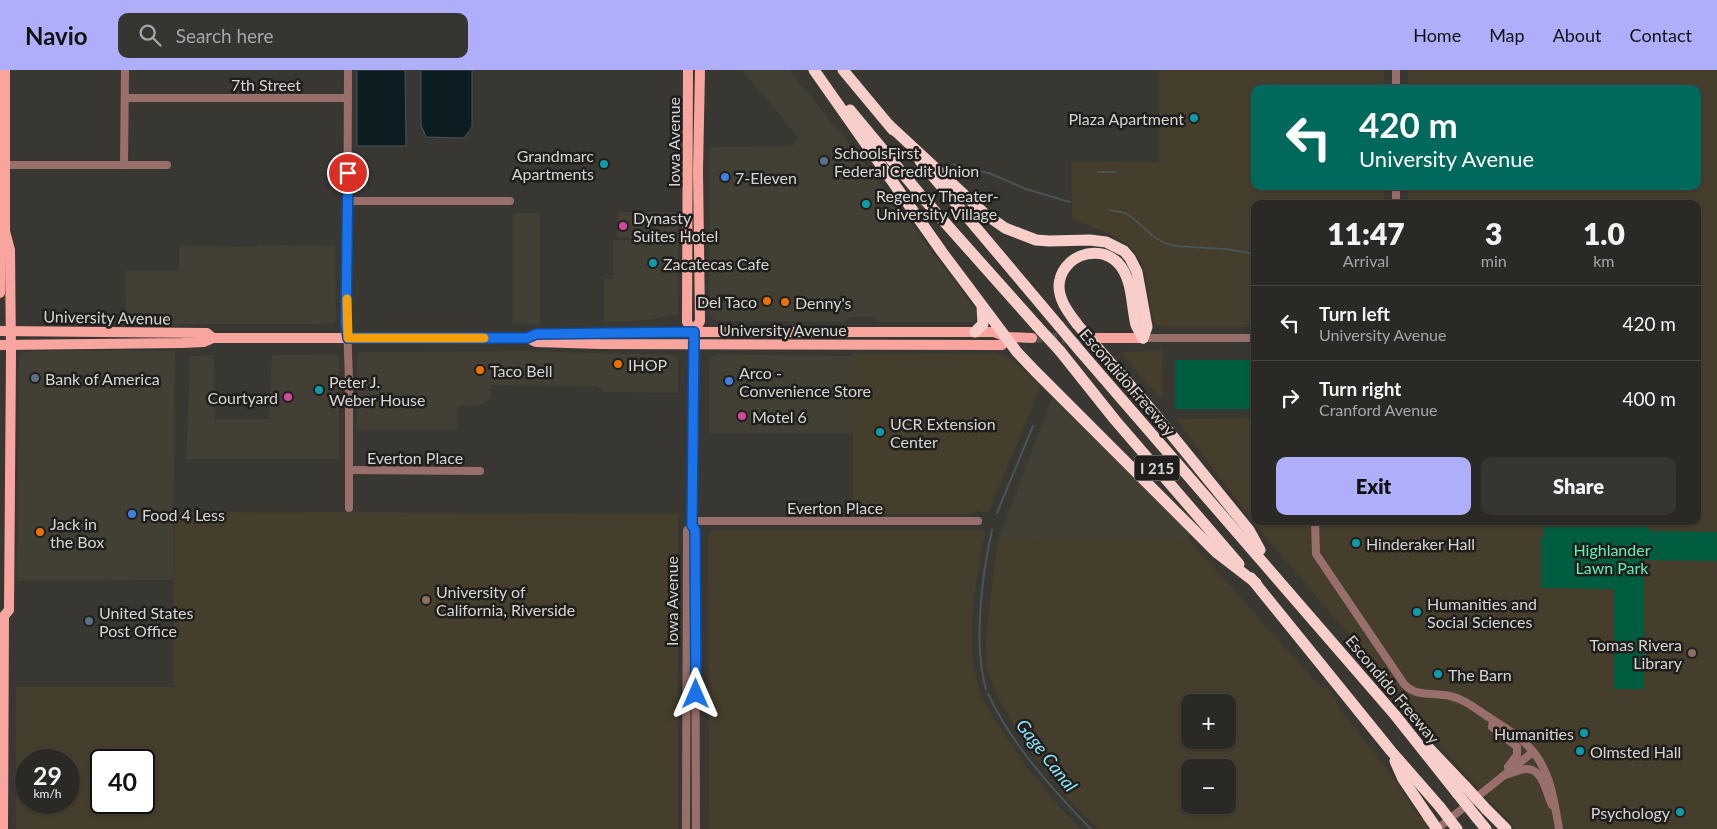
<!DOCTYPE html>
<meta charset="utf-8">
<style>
:root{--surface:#2a2926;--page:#363532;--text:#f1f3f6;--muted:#a5a6a7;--line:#464543;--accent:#aeaefb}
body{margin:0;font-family:Lato,sans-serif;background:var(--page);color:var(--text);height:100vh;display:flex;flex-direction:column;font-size:19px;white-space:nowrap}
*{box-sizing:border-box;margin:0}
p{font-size:16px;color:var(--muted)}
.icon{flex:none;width:28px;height:28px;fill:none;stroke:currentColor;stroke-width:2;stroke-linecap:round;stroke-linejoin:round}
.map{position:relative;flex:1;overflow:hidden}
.panel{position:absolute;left:1251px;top:130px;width:450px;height:325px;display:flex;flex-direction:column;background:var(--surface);border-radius:10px;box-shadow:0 1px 4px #0004,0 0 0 1px var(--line)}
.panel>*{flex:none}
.guide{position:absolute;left:1251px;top:15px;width:450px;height:105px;border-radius:10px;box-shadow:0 1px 4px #0004,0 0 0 1px var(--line);background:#00695c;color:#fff;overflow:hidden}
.buttons{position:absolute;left:1181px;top:624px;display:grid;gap:10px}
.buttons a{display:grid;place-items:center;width:55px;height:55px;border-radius:10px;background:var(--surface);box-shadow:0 1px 4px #0004,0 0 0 1px var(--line);font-size:25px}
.speed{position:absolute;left:15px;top:679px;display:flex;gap:10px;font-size:25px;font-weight:700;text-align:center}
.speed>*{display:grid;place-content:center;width:65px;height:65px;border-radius:50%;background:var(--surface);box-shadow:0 1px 4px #0004,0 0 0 1px var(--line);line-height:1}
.speed small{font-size:12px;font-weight:400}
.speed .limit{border:2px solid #111;border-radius:8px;background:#fff;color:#111}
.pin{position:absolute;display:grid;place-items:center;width:42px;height:42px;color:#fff;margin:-21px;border:2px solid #fff;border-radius:50%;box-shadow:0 1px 5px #0007}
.me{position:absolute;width:55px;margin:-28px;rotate:0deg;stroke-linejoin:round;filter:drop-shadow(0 0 4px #0008)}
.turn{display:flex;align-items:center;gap:18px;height:105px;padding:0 25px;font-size:22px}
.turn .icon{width:65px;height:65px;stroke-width:2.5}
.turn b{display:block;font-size:35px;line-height:42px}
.eta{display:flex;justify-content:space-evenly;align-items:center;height:85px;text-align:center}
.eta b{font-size:30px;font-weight:800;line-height:35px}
.cta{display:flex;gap:10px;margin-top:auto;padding:10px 25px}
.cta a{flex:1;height:58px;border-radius:10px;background:var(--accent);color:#111;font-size:20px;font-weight:800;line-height:58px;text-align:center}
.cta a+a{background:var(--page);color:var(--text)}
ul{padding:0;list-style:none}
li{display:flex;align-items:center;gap:15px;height:75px;padding:0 25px;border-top:1px solid var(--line)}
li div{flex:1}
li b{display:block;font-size:19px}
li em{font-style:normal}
header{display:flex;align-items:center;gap:30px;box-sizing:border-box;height:70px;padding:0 25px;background:var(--accent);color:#111}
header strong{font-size:24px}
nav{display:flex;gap:28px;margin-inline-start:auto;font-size:18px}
.search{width:350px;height:45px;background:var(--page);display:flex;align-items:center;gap:12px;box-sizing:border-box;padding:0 18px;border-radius:10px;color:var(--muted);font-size:19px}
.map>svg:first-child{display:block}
</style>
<header>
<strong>Navio</strong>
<div class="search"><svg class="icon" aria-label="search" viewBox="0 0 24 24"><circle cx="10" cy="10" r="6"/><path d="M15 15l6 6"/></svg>Search here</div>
<nav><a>Home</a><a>Map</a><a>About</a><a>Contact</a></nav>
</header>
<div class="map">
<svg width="1717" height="759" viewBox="0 0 1717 759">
<rect width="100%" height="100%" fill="#383732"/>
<g fill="#423f34">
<path d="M742,0h47l67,82 122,160 -2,7 -4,3h-93l-5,-5h-24l-5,5 -129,-1 -7,-8 1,-166 80,-1 3,-1 5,-8z"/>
<path d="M618,142h61l-1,102 -30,6 -44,2v-43h9v-39l56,-1 -51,-1z"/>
<path d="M513,143h27v112l-27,-1z"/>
<path d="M257,175l78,1 1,74 -4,3 -18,1h-188l-1,-53h54v-25l78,1z"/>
<path d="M34,281h141l-2,229 -156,1 2,-223 4,-5z"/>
<path d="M524,281l150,4 3,3 1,5v30l-75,-1 -6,-6 -105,-1 -1,12 -3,4 -10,5h-21v24h-100v-74l2,-3 3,-1z"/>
<path d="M336,284l3,3v102h-153l4,-103 24,-1 1,64h54l3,-64z"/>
<path d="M717,284l136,2v77h-144v-72l3,-4z"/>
<path d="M1052,328l138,135 -1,7 -191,-1z"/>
</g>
<g fill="#453e2c" fill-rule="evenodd">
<path d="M1159,0h225v19h-129v97h129v18h-129v123h-93l-5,-2 -4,-4 -8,-48 -3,-11 -13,-17 -19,-11 -38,-15 -1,-58 88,1z"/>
<path d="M1408,0h309v759h-201l-65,-71 -52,-64 -145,-171 -78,-104 79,-1v103h443v-317h-290v-18h290v-97h-290z"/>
<path d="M1162,280l1,44 -2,6 -40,-48z"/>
<path d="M996,283l15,6 30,27 -53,127 -11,-2 -9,3h-115v-160z"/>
<path d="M174,442l504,2v315h-662v-142h158zM26,690h43v42h-43zM101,690h43v42h-43z"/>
<path d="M713,460h272l-9,54 -4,33v35l2,17 7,27 15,26 33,48 32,39 20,20h-372l-1,-294z"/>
<path d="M998,469l191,1 132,148 7,1 6,7 5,12 50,64 30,44 7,5 5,8h-333l-28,-28 -38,-48 -17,-25 -16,-29 -11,-26 -3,-14 2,-32zM1190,632h38v38h-38zM1190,698h38v37h-38z"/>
</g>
<g fill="#015d3f">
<rect x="1175" y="290" width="75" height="49"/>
<path d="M1544,457h101l6,4 66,1v29l-73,-1v129h-30v-100l-73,-1v-51h3z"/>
</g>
<g fill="#0c1d21" stroke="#495456">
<path d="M357,0h48l1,76h-49z"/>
<path d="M421,0h51v57l-8,11 -38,-1 -5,-12z"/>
</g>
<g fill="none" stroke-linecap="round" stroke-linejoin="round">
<g stroke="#495456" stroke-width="2">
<path d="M954,94l5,3 30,6 37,16 44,13"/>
<path d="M1098,102h17"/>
<path d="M1110,140l15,3 9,6 19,17 11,7 11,3 51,3 29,5"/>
<path d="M997,443l36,-87"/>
<path d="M986,619c-13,-45 -4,-114 6,-159"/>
<path d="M988,624c24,51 64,95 103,135"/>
</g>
<path stroke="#504f4a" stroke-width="10" stroke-dasharray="10 5" stroke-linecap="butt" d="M1032,268h62"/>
<g stroke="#996f6c" stroke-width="8">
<path d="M348,0l-1,253 2,58v127"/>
<path d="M1396,0v19"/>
<path d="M125,28h223"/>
<path d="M4,95h163"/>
<path d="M124,95l1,-95"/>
<path d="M347,131h163"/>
<path d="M1396,134v-18"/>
<path d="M1143,268h112"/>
<path d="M693,274l-1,181 3,5 1,299"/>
<path d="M349,400l131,1"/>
<path d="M692,451h286"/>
<path d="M1315,451l1,33 88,130c13,14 29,8 46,12 15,3 27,14 40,22 12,8 27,16 37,27 23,22 27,54 32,84"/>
<path d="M1493,650l-1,7 25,20v8l-9,12"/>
<path d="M1503,706c6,-2 18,-7 23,-7 17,-1 20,24 26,36"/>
<path d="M686,759l1,-299 5,-5"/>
<path d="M1437,759l96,-77"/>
</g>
<g stroke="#f9a59f" stroke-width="10">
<path d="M688,0l-1,252 7,10"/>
<path d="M0,223l1,-43 4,-19v-161"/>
<path d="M0,261l207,2 6,5"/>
<path d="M527,268l9,4 64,2 402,1 5,-8"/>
<path d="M694,268v-6l6,-11 -2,-151 2,-100"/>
<path d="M1095,268h48"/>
<path d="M0,275l182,-2 22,-1 9,-4h314l9,-4 142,-2h316l13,5 25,1"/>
<path d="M3,759l1,-213 5,-6 2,-256 -1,-104 -5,-19"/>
</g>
<g stroke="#f7ceca" stroke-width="11">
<path d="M814,0l128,182 75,100 18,19 182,182 39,30"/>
<path d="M843,0l50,60"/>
<path d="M850,40l74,89 113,127"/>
<path d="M889,55l96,89 20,14 31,12 13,1 41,-1 16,2 18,9 6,7 7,14 10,55 -4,11"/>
<path d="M920,91l139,165"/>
<path d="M1077,254c-8,-11 -18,-23 -18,-38 1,-29 38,-44 59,-23 15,16 13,42 18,62 2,4 5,9 7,13"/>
<path d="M975,262l8,-8 -1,-18"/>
<path d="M1060,281l55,69 124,144"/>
<path d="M1080,281l315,364 62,78"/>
<path d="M1103,284l46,53 100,123 11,20"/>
<path d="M1251,508l140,173 49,56"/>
<path d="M1427,676l38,40"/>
<path d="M1395,691l8,18 25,37"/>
<path d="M1486,739l20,20"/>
<path d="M1477,748l9,11"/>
</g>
<g stroke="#f7ceca" stroke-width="11">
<path d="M1077,254l26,30"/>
<path d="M1037,256l23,25"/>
<path d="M1059,256l21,25"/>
<path d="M1465,716l21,23"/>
<path d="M1457,723l20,25"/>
<path d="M1440,737l17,22"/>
<path d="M1428,746l9,13"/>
</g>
</g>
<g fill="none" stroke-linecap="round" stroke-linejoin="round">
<defs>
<path id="route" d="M348,103l-2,150 2,15h179l9,-4 158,-2 -2,193 3,5 1,164"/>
</defs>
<use href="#route" stroke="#114b97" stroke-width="12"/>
<use href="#route" stroke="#1a73e8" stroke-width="9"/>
<path stroke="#f59e0b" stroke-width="9" d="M347,229l1,39h136"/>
</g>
<g fill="#0f9aa8" stroke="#1f1e1c" stroke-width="2">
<circle cx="1194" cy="48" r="5"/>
<circle cx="604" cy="94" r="5"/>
<circle cx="866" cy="134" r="5"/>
<circle cx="653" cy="193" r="5"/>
<circle cx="319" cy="320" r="5"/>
<circle cx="880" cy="362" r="5"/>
<circle cx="1356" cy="473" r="5"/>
<circle cx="1417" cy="542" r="5"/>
<circle cx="1438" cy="604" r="5"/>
<circle cx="1584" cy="663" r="5"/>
<circle cx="1580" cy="681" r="5"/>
<circle cx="1680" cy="742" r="5"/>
</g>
<g fill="#5c6f8a" stroke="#1f1e1c" stroke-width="2">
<circle cx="824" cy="91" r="5"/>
<circle cx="35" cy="308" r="5"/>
<circle cx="89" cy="551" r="5"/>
</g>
<g fill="#3f7fe0" stroke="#1f1e1c" stroke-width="2">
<circle cx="725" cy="107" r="5"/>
<circle cx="729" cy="311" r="5"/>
<circle cx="132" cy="444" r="5"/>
</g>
<g fill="#d1479c" stroke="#1f1e1c" stroke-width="2">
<circle cx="623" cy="156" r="5"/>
<circle cx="288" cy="327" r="5"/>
<circle cx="742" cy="346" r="5"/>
</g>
<g fill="#e8710a" stroke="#1f1e1c" stroke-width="2">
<circle cx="767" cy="231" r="5"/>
<circle cx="785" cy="232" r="5"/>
<circle cx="618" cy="294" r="5"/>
<circle cx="480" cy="300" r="5"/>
<circle cx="40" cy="462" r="5"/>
</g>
<g fill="#8d6e63" stroke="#1f1e1c" stroke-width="2">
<circle cx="426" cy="530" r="5"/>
<circle cx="1692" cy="583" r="5"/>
</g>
<g text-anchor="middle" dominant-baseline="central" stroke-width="5" stroke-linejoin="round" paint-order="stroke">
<rect fill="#1f1e1c" stroke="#9f9e9b" stroke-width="1" x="1134.5" y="385.5" width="45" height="25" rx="4"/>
<g font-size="15" font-weight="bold" fill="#d6d5d2">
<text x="1157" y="398">I 215</text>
</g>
<g font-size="16" fill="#d6d5d2" stroke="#1f1e1c">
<text x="266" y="14">7th Street</text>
<text transform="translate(673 72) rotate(-90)">Iowa Avenue</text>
<text transform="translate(107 247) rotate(1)">University Avenue</text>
<text x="783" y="259">University Avenue</text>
<text transform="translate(1128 312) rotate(49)">Escondido Freeway</text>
<text x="415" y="387">Everton Place</text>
<text x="835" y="437">Everton Place</text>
<text transform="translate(671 531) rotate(-90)">Iowa Avenue</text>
<text transform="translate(1393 619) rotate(50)">Escondido Freeway</text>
</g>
<g font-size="16" fill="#d6d5d2" stroke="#1f1e1c" text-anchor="start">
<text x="1184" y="48" text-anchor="end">Plaza Apartment</text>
<text x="834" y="82">SchoolsFirst<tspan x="834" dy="18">Federal Credit Union</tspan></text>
<text x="594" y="85" text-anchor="end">Grandmarc<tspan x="594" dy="18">Apartments</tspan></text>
<text x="735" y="107">7-Eleven</text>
<text x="876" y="125">Regency Theater-<tspan x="876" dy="18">University Village</tspan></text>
<text x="633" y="147">Dynasty<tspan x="633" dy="18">Suites Hotel</tspan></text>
<text x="663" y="193">Zacatecas Cafe</text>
<text x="757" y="231" text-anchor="end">Del Taco</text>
<text x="795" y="232">Denny's</text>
<text x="628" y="294">IHOP</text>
<text x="490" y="300">Taco Bell</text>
<text x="739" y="302">Arco -<tspan x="739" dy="18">Convenience Store</tspan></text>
<text x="45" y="308">Bank of America</text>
<text x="329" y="311">Peter J.<tspan x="329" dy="18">Weber House</tspan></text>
<text x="278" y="327" text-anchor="end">Courtyard</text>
<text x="752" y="346">Motel 6</text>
<text x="890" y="353">UCR Extension<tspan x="890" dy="18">Center</tspan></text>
<text x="142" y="444">Food 4 Less</text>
<text x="50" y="453">Jack in<tspan x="50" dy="18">the Box</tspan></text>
<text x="1366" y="473">Hinderaker Hall</text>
<text x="436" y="521">University of<tspan x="436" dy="18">California, Riverside</tspan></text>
<text x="1427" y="533">Humanities and<tspan x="1427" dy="18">Social Sciences</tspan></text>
<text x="99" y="542">United States<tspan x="99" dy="18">Post Office</tspan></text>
<text x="1682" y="574" text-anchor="end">Tomas Rivera<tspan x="1682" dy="18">Library</tspan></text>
<text x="1448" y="604">The Barn</text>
<text x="1574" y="663" text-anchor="end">Humanities</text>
<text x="1590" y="681">Olmsted Hall</text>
<text x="1670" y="742" text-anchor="end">Psychology</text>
</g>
<g font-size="16" fill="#63f0b5" stroke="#1f1e1c">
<text x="1612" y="479">Highlander<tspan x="1612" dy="18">Lawn Park</tspan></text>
</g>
<g font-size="18" font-style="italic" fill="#8be4f8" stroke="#1f1e1c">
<text transform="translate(1047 685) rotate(52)">Gage Canal</text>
</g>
</g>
</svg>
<div class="buttons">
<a>+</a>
<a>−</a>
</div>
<div class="speed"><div>29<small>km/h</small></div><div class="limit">40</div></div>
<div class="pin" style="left:348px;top:103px;background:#d93025"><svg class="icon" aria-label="arrive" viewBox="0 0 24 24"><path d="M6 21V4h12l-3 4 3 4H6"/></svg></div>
<svg class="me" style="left:696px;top:624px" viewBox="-20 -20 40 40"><path d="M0-17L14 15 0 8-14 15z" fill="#1a73e8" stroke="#fff" stroke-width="4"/></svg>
<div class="guide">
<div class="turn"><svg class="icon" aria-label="left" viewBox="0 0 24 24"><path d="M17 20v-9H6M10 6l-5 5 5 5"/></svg><div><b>420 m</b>University Avenue</div></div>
</div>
<section class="panel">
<div class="eta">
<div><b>11:47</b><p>Arrival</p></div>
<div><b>3</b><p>min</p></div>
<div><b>1.0</b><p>km</p></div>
</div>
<ul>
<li><svg class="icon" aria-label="left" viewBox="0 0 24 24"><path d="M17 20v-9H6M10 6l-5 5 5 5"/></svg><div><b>Turn left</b><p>University Avenue</p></div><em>420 m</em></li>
<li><svg class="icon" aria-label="right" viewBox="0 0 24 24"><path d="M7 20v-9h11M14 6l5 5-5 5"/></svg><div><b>Turn right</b><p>Cranford Avenue</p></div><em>400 m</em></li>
</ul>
<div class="cta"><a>Exit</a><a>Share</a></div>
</section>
</div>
